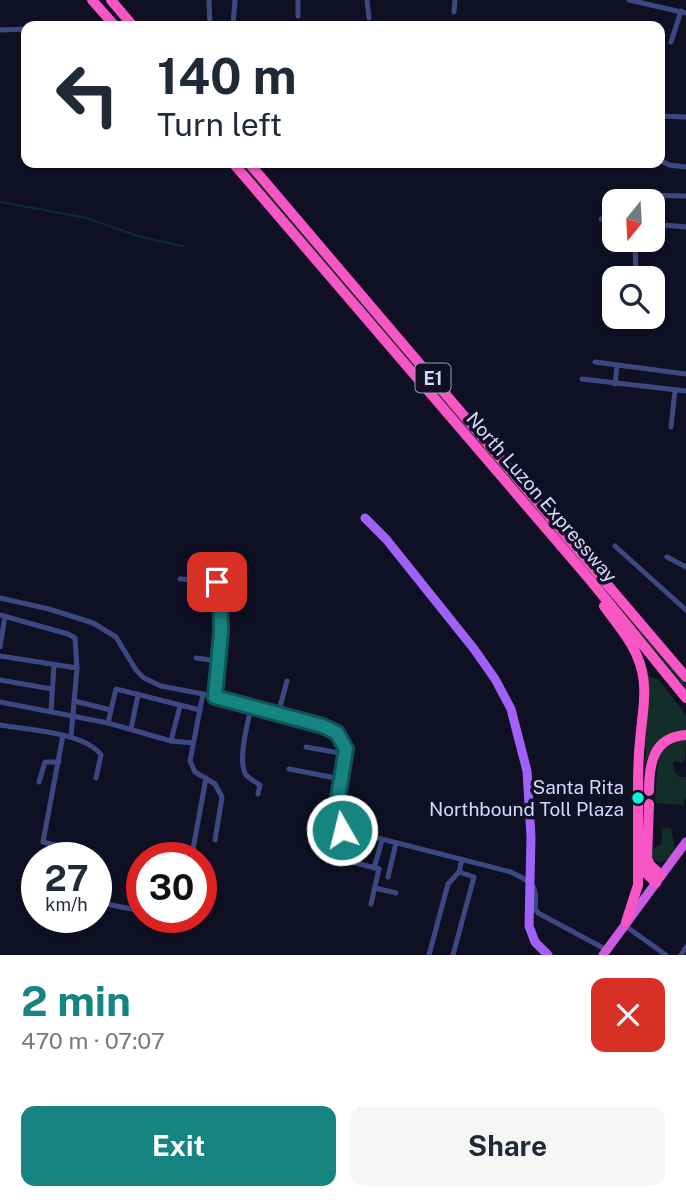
<!DOCTYPE html>
<meta charset="utf-8">
<style>
:root{--surface:#fff;--page:#f6f6f7;--text:#1f2937;--muted:#747a83;--accent:#168481}
body{margin:0;font-family:"Public Sans",sans-serif;background:var(--page);color:var(--text);height:100vh;display:flex;flex-direction:column;font-size:26px;white-space:nowrap}
*{box-sizing:border-box;margin:0}
p{font-size:23px;color:var(--muted)}
.icon{flex:none;width:38px;height:38px;fill:none;stroke:currentColor;stroke-width:2;stroke-linecap:round;stroke-linejoin:round}
.map{position:relative;height:955px;overflow:hidden}
.panel{display:flex;flex-direction:column;background:var(--surface);flex:1}
.panel>*{flex:none}
.guide{position:absolute;left:21px;top:21px;width:644px;height:147px;border-radius:14px;box-shadow:0 2px 5px #0004;background:#fff;color:var(--text);overflow:hidden}
.needle{width:46px;rotate:198deg}
.fabs{position:absolute;left:602px;top:189px;display:grid;gap:14px}
.fabs a{display:grid;place-items:center;width:63px;height:63px;border-radius:14px;background:var(--surface);box-shadow:0 2px 5px #0004;font-size:35px}
.speed{position:absolute;left:21px;top:842px;display:flex;gap:14px;font-size:35px;font-weight:700;text-align:center}
.speed>*{display:grid;place-content:center;width:91px;height:91px;border-radius:50%;background:var(--surface);box-shadow:0 2px 5px #0004;line-height:1}
.speed small{font-size:18px;font-weight:400}
.speed .limit{border:10px solid #d22;background:#fff;color:#111}
.pin{position:absolute;display:grid;place-items:center;width:60px;height:60px;color:#fff;margin:-30px;border-radius:14px;box-shadow:0 4px 10px #0006}
.me{position:absolute;width:77px;margin:-38px;rotate:352deg;stroke-linejoin:round;filter:drop-shadow(0 0 5px #0008)}
.turn{display:flex;align-items:center;gap:24px;height:147px;padding:0 21px;font-size:32px}
.turn .icon{width:91px;height:91px;stroke-width:2.5}
.turn b{display:block;font-size:49px;line-height:60px}
.round{display:grid;place-items:center;flex:none;width:74px;height:74px;border-radius:14px;background:var(--page)}
.overview{display:flex;align-items:center;justify-content:space-between;height:119px;padding:0 21px}
h1{font-size:42px;font-weight:700;line-height:52px;color:var(--accent)}
.cta{display:flex;gap:14px;margin-top:auto;padding:14px 21px}
.cta a{flex:1;height:80px;border-radius:14px;background:var(--accent);color:#fff;font-size:28px;font-weight:700;line-height:80px;text-align:center}
.cta a+a{background:var(--page);color:var(--text)}
.map>svg:first-child{display:block}
</style>
<div class="map">
<svg width="686" height="955" viewBox="0 0 686 955">
<rect width="100%" height="100%" fill="#101025"/>
<g fill="#132e28">
<path d="M235,163h8l428,503 15,19v9z"/>
<path d="M648,676l10,3 28,36v17c-24,6 -33,8 -41,33z"/>
<path d="M680,739l6,1 -1,19 -3,4 -9,-2 1,10 5,6h7v20l-3,8 -28,-2 3,-46 6,-10z"/>
<path d="M662,828h9l4,21 -7,10 -9,4 -8,-7v-5l11,-8z"/>
</g>
<g fill="none" stroke-linecap="round" stroke-linejoin="round">
<path stroke="#0c2b41" stroke-width="2" d="M0,202l87,16 50,18 46,10"/>
<g stroke="#3d4882" stroke-width="5">
<path d="M209,0l1,26"/>
<path d="M367,0l2,18"/>
<path d="M629,0l57,13"/>
<path d="M454,12l1,-12"/>
<path d="M298,16v-16"/>
<path d="M233,26l2,-26"/>
<path d="M0,30l26,-1"/>
<path d="M671,42l10,-31"/>
<path d="M660,116l26,1"/>
<path d="M660,160l9,5 17,2"/>
<path d="M637,195l49,1"/>
<path d="M601,219l13,1"/>
<path d="M653,224l33,3"/>
<path d="M635,240l1,38"/>
<path d="M611,307l3,-1"/>
<path d="M595,362l91,12"/>
<path d="M582,379l104,12"/>
<path d="M615,384l2,-19"/>
<path d="M671,427l4,-37"/>
<path d="M615,546l71,64"/>
<path d="M667,557l19,10"/>
<path d="M180,579l30,2 10,4 1,47 -6,65"/>
<path d="M0,598l49,11 44,14 23,14 20,33 8,8 17,8 42,8 130,36 8,8 5,11 -12,73 1,5 176,45c22,11 27,12 24,37l3,4 69,37"/>
<path d="M0,615l68,19 7,4 2,30 -6,69"/>
<path d="M0,647l5,-31"/>
<path d="M0,656l77,12"/>
<path d="M196,658l22,3"/>
<path d="M0,680l52,9"/>
<path d="M203,694l-13,67 5,11 20,12 7,13 -7,43"/>
<path d="M74,701l37,9"/>
<path d="M0,702l108,21 63,18 22,2"/>
<path d="M251,707c-3,16 -14,54 -5,68 4,4 9,7 14,10l-2,9"/>
<path d="M51,711l3,-46"/>
<path d="M278,714l9,-33"/>
<path d="M108,723l8,-34 84,21"/>
<path d="M0,725c27,5 85,7 101,30l-5,23"/>
<path d="M131,729l7,-34"/>
<path d="M63,735l-20,107 28,7 2,9"/>
<path d="M171,741l9,-35"/>
<path d="M306,747l39,7"/>
<path d="M289,769l52,10"/>
<path d="M39,782l6,-20h14"/>
<path d="M193,849l13,-71"/>
<path d="M329,856l50,13 -8,35"/>
<path d="M347,861l9,-28"/>
<path d="M374,868l8,-28"/>
<path d="M388,877l8,-34"/>
<path d="M375,888l21,5"/>
<path d="M96,902l46,9"/>
<path d="M624,925l42,30"/>
<path d="M429,955l19,-71 11,-12 3,-12"/>
<path d="M453,955l21,-78 -15,-5"/>
<path d="M681,955l5,-8"/>
</g>
<path stroke="#a061f9" stroke-width="9" d="M365,518l21,21 88,110 21,30 16,30 16,62 4,66 -2,89 6,16 13,13"/>
<path stroke="#cc5bdf" stroke-width="9" d="M603,955l83,-113"/>
<g stroke="#f855c5" stroke-width="10">
<path d="M92,0l23,26"/>
<path d="M111,0l22,26"/>
<path d="M233,163l358,418 95,117"/>
<path d="M249,163l437,514"/>
<path d="M604,606c11,16 26,32 33,50 13,29 5,56 3,86 -2,17 -2,33 -2,49"/>
<path d="M649,791c0,-27 4,-54 37,-56"/>
<path d="M649,804l-2,54 3,7 11,10"/>
<path d="M640,861l5,11 11,11"/>
<path d="M626,922l12,-37v-81"/>
</g>
</g>
<g fill="none" stroke-linecap="round" stroke-linejoin="round">
<defs>
<path id="route" d="M217,582l3,3 1,47 -6,65 108,29 14,7 9,16 -12,73 1,5 7,3"/>
</defs>
<use href="#route" stroke="#0e5654" stroke-width="18"/>
<use href="#route" stroke="#168481" stroke-width="12"/>
</g>
<circle fill="#0af4db" stroke="#101025" stroke-width="2.5" cx="638" cy="798" r="7"/>
<g text-anchor="middle" dominant-baseline="central" stroke-width="7" stroke-linejoin="round" paint-order="stroke">
<rect fill="#101025" stroke="#9a9dbc" stroke-width="2" x="415.5" y="363.5" width="35" height="29" rx="5"/>
<g font-size="18" font-weight="bold" fill="#d5d9fd">
<text x="433" y="378">E1</text>
</g>
<g font-size="19" fill="#d5d9fd" stroke="#101025">
<text transform="translate(542 497) rotate(49)">North Luzon Expressway</text>
</g>
<g font-size="19" fill="#d5d9fd" stroke="#101025" text-anchor="end">
<text x="624" y="787">Santa Rita<tspan x="624" dy="22">Northbound Toll Plaza</tspan></text>
</g>
</g>
</svg>
<div class="fabs">
<a><svg class="needle" viewBox="-14 -14 28 28"><path d="M0-13l5 13h-10z" fill="#e53935"/><path d="M0 13l5-13h-10z" fill="#747a83"/></svg></a>
<a><svg class="icon" aria-label="search" viewBox="0 0 24 24"><circle cx="10" cy="10" r="6"/><path d="M15 15l6 6"/></svg></a>
</div>
<div class="speed"><div>27<small>km/h</small></div><div class="limit">30</div></div>
<div class="pin" style="left:217px;top:582px;background:#d93025"><svg class="icon" aria-label="arrive" viewBox="0 0 24 24"><path d="M6 21V4h12l-3 4 3 4H6"/></svg></div>
<svg class="me" style="left:342px;top:830px" viewBox="-20 -20 40 40"><circle r="17" fill="#168481" stroke="#fff" stroke-width="3"/><path d="M0-11L8 9 0 5-8 9z" fill="#fff"/></svg>
<div class="guide">
<div class="turn"><svg class="icon" aria-label="left" viewBox="0 0 24 24"><path d="M17 20v-9H6M10 6l-5 5 5 5"/></svg><div><b>140 m</b>Turn left</div></div>
</div>
</div>
<section class="panel">
<div class="overview"><div><h1>2 min</h1><p>470 m · 07:07</p></div><a class="round" style="background:#d93025;color:#fff"><svg class="icon" aria-label="close" viewBox="0 0 24 24"><path d="M6 6l12 12M18 6L6 18"/></svg></a></div>
<div class="cta"><a>Exit</a><a>Share</a></div>
</section>
